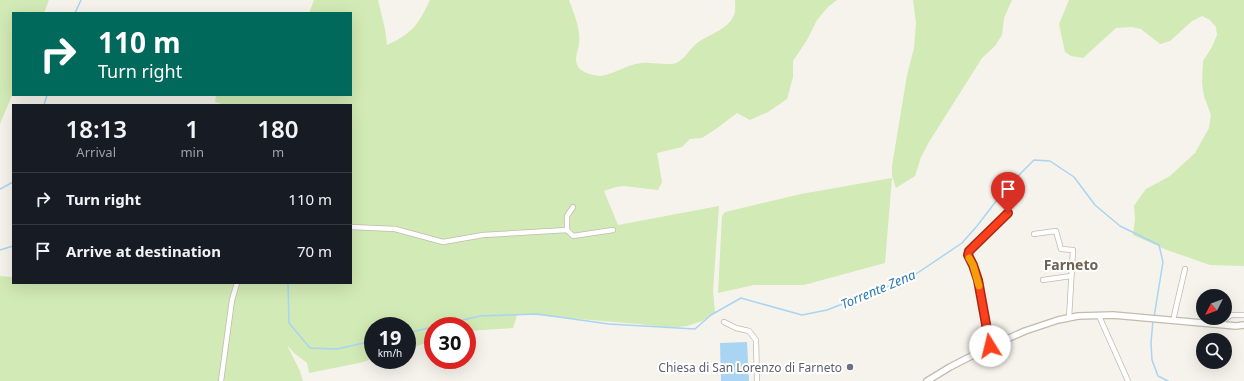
<!DOCTYPE html>
<style>
:root{--surface:#171b24;--page:#242831;--text:#f1f3f6;--muted:#9ea1a6;--line:#363941}
body{margin:0;font-family:"Noto Sans",sans-serif;background:var(--page);color:var(--text);height:100vh;display:flex;flex-direction:column;font-size:15px;white-space:nowrap}
*{box-sizing:border-box;margin:0}
p{font-size:13px;color:var(--muted)}
.icon{flex:none;width:22px;height:22px;fill:none;stroke:currentColor;stroke-width:2;stroke-linecap:round;stroke-linejoin:round}
.map{position:relative;flex:1;overflow:hidden}
.sheet{position:absolute;left:12px;top:104px;width:340px;height:180px;display:flex;flex-direction:column;background:var(--surface);border-radius:0px;box-shadow:0 4px 16px #0002}
.sheet>*{flex:none}
.guide{position:absolute;left:12px;top:12px;width:340px;height:84px;border-radius:0px;box-shadow:0 4px 16px #0002;background:#00695c;color:#fff;overflow:hidden}
.needle{width:26px;rotate:228deg}
.tools{position:absolute;left:1196px;top:289px;display:grid;gap:8px}
.tools a{display:grid;place-items:center;width:36px;height:36px;border-radius:50%;background:var(--surface);box-shadow:0 4px 16px #0002;font-size:20px}
.speed{position:absolute;left:364px;top:317px;display:flex;gap:8px;font-size:20px;font-weight:700;text-align:center}
.speed>*{display:grid;place-content:center;width:52px;height:52px;border-radius:50%;background:var(--surface);box-shadow:0 4px 16px #0002;line-height:1}
.speed small{font-size:10px;font-weight:400}
.speed .limit{border:6px solid #d22;background:#fff;color:#111}
.pin{position:absolute;display:grid;place-items:center;width:34px;height:34px;color:#fff;margin:-41px -17px;border-radius:50% 50% 50% 0;rotate:-45deg;box-shadow:0 0 4px #0007}
.pin .icon{rotate:45deg}
.me{position:absolute;width:44px;margin:-22px;rotate:351deg;stroke-linejoin:round;filter:drop-shadow(0 0 3px #0008)}
.turn{display:flex;align-items:center;gap:14px;height:84px;padding:0 20px;font-size:18px}
.turn .icon{width:52px;height:52px;stroke-width:2.5}
.turn b{display:block;font-size:28px;line-height:34px}
.eta{display:flex;justify-content:space-evenly;align-items:center;height:68px;text-align:center}
.eta b{font-size:24px;font-weight:600;line-height:28px}
ul{padding:0;list-style:none}
li{display:flex;align-items:center;gap:12px;height:52px;padding:0 20px;border-top:1px solid var(--line)}
li div{flex:1}
li b{display:block;font-size:15px}
li em{font-style:normal}
.map>svg:first-child{display:block}
</style>
<div class="map">
<svg width="1244" height="381" viewBox="0 0 1244 381">
<rect width="100%" height="100%" fill="#f6f3ec"/>
<g fill="#d2eab5">
<path d="M0,0h49l-5,13h-31v80l-13,31z"/>
<path d="M314,0h64l7,29 2,16c26,-12 31,-20 43,-45h139c5,14 12,29 10,44 -1,8 -6,16 0,24 4,5 16,8 22,8 14,-2 26,-12 41,-13 10,-1 25,3 34,0 8,-3 13,-13 20,-19 12,-10 31,-13 38,-29 2,-4 1,-11 1,-15h102l-9,7 -11,13 -10,20 -14,21v16l-6,22 -19,13 -18,8 -13,-7 -21,16 -14,9 -12,1 -8,8 -25,6 5,29 -4,8 -34,-4 -8,1 -12,4 14,34 101,-19 -6,85 2,22 -13,8 -15,5 -16,2 -33,-4 -105,-9h-16l-4,13 -46,3v-5h-34v15l-26,8v-23h-34v33l-14,4 -50,10 -2,-10 -13,-10 -7,-8 13,26 3,10h-303v-105l13,1v6h338v-178h-126l-10,-3 1,-7h135v-82h-42z"/>
<path d="M913,0h99l-8,18 -2,17 -7,11 -13,12 -53,84 -8,15 -6,19 -19,12 -4,-12v-10l15,-91 7,-27 2,-25z"/>
<path d="M1069,0h175v266l-34,-1 -43,-15 -34,-15 2,-16 -1,-13 6,-9 6,-8 24,-13 25,-23 14,-25 2,-13 -7,-19 -2,-13 1,-22 9,-14 5,-12 -1,-8 -6,-7 -8,-4 -10,5 -22,20 -10,3 -19,-15 -9,-2 -16,1 -33,30 -12,-2 -6,-4 -6,-28z"/>
<path d="M892,178l-7,85 -81,22h-50l-36,8 4,-77 3,-4 76,-18z"/>
</g>
<path fill="#a9d4f2" d="M747,342l2,39h-28l-1,-38z"/>
<g fill="none" stroke-linecap="round" stroke-linejoin="round">
<g stroke="#a9d4f2" stroke-width="1.5">
<path d="M75,13l6,-13"/>
<path d="M44,105l3,-10"/>
<path d="M0,189l13,-7"/>
<path d="M0,250l13,-4"/>
<path d="M288,283l1,40 21,25 27,1 36,-8"/>
<path d="M1153,320l-2,23 1,17 6,16 10,5"/>
<path d="M437,326l43,-10 57,-2 72,10 86,5 16,-14 30,-17 61,17 25,-5 83,-32 52,-35 15,-17 30,-39 27,-27 16,1 24,16 21,28 25,21 39,19 4,17 -9,55"/>
<path d="M407,333l26,-6"/>
</g>
<defs>
<g id="minor">
<path d="M351,227l44,2 48,13 40,-7 84,-5 6,6 40,-6"/>
<path d="M567,230v-14l6,-9"/>
<path d="M1034,234l22,-3 5,18 12,1 -4,68"/>
<path d="M1043,280l28,-4"/>
<path d="M1099,316l29,65"/>
<path d="M1174,316l11,-47"/>
<path d="M724,322l12,6 13,3 7,9 1,41"/>
<path d="M1218,324l13,-9h13"/>
<path d="M990,346l-12,-66 -5,-15 -5,-10 1,-4 39,-38"/>
<path d="M221,381l11,-81 5,-17"/>
</g>
<path id="tertiary" d="M927,381l23,-14 39,-20 36,-16 33,-11 20,-4 35,-1 123,11 8,-1"/>
</defs>
<use href="#minor" stroke="#c2bbae" stroke-width="6"/>
<use href="#tertiary" stroke="#c2bbae" stroke-width="8"/>
<use href="#minor" stroke="#fff" stroke-width="4.5"/>
<use href="#tertiary" stroke="#fff" stroke-width="5.5"/>
</g>
<g fill="none" stroke-linecap="round" stroke-linejoin="round">
<defs>
<path id="route" d="M990,346l-12,-66 -5,-15 -5,-10 1,-4 39,-38"/>
</defs>
<use href="#route" stroke="#a42913" stroke-width="10"/>
<use href="#route" stroke="#fc3f1d" stroke-width="7"/>
<path stroke="#f59e0b" stroke-width="7" d="M969,258l4,7 6,21"/>
</g>
<circle fill="#6b7280" stroke="#fff" stroke-width="1.5" cx="850" cy="367" r="4"/>
<g text-anchor="middle" dominant-baseline="central" stroke-width="4" stroke-linejoin="round" paint-order="stroke">
<g font-size="12" fill="#5b616d" stroke="#fff" text-anchor="end">
<text x="842" y="367">Chiesa di San Lorenzo di Farneto</text>
</g>
<g font-size="13" font-style="italic" fill="#2e7ab2" stroke="#fff">
<text transform="translate(878 289) rotate(-23)">Torrente Zena</text>
</g>
<g font-size="14" font-weight="bold" fill="#6e6250" stroke="#fff">
<text x="1071" y="264">Farneto</text>
</g>
</g>
</svg>
<div class="tools">
<a><svg class="needle" viewBox="-14 -14 28 28"><path d="M0-13l5 13h-10z" fill="#e53935"/><path d="M0 13l5-13h-10z" fill="#9ea1a6"/></svg></a>
<a><svg class="icon" aria-label="search" viewBox="0 0 24 24"><circle cx="10" cy="10" r="6"/><path d="M15 15l6 6"/></svg></a>
</div>
<div class="speed"><div>19<small>km/h</small></div><div class="limit">30</div></div>
<div class="pin" style="left:1008px;top:213px;background:#d93025"><svg class="icon" aria-label="arrive" viewBox="0 0 24 24"><path d="M6 21V4h12l-3 4 3 4H6"/></svg></div>
<svg class="me" style="left:990px;top:346px" viewBox="-20 -20 40 40"><circle r="19" fill="#fff"/><path d="M0-13L10 11 0 6-10 11z" fill="#fc3f1d"/></svg>
<div class="guide">
<div class="turn"><svg class="icon" aria-label="right" viewBox="0 0 24 24"><path d="M7 20v-9h11M14 6l5 5-5 5"/></svg><div><b>110 m</b>Turn right</div></div>
</div>
<section class="sheet">
<div class="eta">
<div><b>18:13</b><p>Arrival</p></div>
<div><b>1</b><p>min</p></div>
<div><b>180</b><p>m</p></div>
</div>
<ul>
<li><svg class="icon" aria-label="right" viewBox="0 0 24 24"><path d="M7 20v-9h11M14 6l5 5-5 5"/></svg><div><b>Turn right</b></div><em>110 m</em></li>
<li><svg class="icon" aria-label="arrive" viewBox="0 0 24 24"><path d="M6 21V4h12l-3 4 3 4H6"/></svg><div><b>Arrive at destination</b></div><em>70 m</em></li>
</ul>
</section>
</div>
